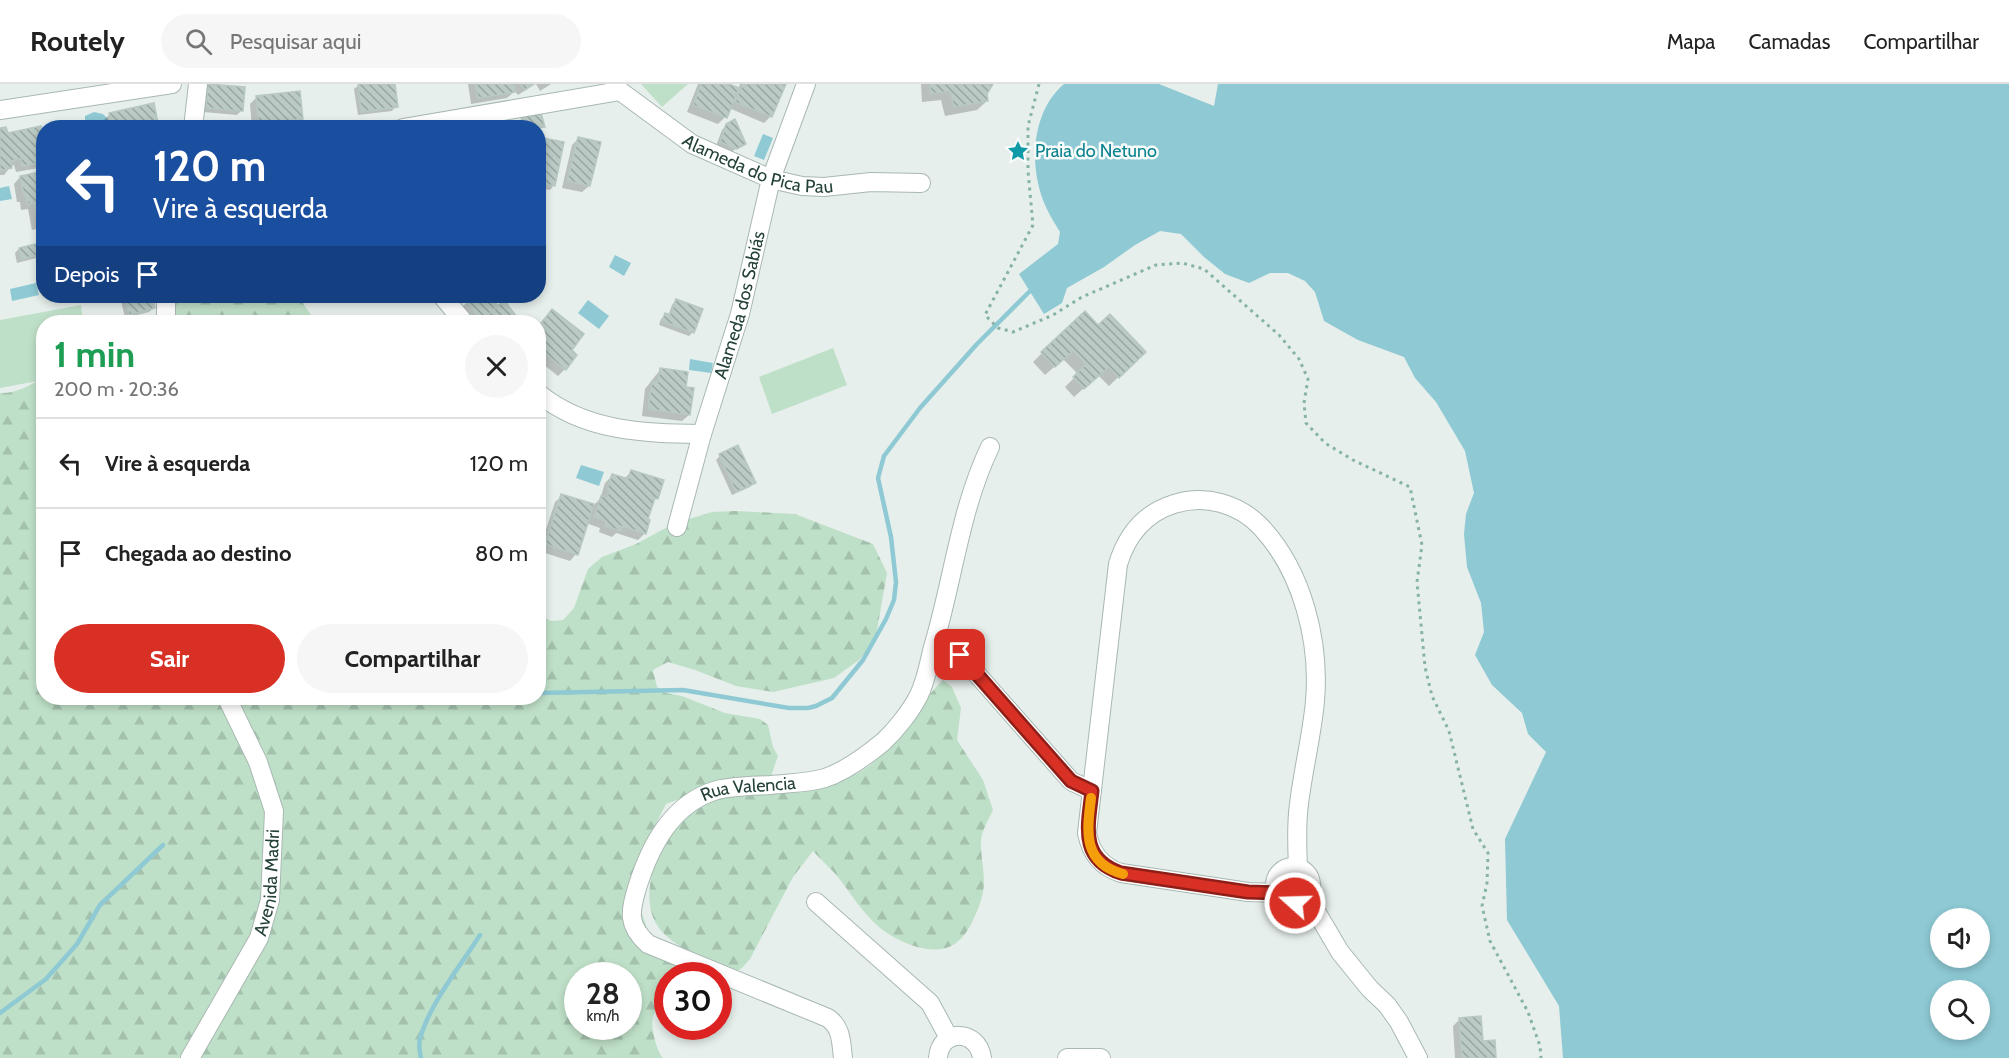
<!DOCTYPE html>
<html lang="pt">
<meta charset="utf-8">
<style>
:root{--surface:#fff;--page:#f6f6f6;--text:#222;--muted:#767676;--line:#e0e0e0;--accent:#d93025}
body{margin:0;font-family:Cabin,sans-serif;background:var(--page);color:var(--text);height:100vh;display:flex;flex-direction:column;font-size:22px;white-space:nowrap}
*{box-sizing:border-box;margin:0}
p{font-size:20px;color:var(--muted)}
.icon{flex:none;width:33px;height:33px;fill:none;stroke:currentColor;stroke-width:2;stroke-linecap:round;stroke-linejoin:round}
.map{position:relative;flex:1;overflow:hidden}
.drawer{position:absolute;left:36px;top:231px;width:510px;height:390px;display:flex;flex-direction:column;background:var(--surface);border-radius:24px;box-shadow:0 3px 9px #0003}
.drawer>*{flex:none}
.banner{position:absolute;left:36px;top:36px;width:510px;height:183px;border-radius:24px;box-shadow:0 3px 9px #0003;background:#1a4fa0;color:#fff;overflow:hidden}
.controls{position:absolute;left:1930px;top:824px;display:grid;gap:12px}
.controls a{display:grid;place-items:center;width:60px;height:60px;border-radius:50%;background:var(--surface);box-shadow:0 3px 9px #0003;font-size:30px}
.speed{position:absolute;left:564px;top:878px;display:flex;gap:12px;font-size:30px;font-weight:700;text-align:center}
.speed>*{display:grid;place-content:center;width:78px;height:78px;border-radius:50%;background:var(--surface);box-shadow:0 3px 9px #0003;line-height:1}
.speed small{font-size:15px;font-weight:400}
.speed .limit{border:9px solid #d22;background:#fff;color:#111}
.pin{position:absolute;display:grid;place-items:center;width:51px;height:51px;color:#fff;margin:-26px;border-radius:12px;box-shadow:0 3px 9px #0006}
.me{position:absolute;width:66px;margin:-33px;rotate:290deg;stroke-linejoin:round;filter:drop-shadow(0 0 4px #0008)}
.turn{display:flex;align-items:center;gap:21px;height:126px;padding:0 18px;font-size:27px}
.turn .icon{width:78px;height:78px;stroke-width:2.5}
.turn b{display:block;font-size:42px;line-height:51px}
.then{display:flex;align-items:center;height:57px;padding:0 18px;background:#0003;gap:12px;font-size:22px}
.round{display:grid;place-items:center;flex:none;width:63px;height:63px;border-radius:32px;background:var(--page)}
.head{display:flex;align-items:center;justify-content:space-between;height:102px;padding:0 18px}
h1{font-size:36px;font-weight:800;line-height:45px;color:#1e9e55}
.action{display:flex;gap:12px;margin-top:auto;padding:12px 18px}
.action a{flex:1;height:69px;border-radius:36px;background:var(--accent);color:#fff;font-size:24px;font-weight:800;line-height:69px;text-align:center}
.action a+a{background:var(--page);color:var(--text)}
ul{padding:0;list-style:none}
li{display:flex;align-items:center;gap:18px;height:90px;padding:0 18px;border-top:2px solid var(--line)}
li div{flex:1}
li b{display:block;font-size:22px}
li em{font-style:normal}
header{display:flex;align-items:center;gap:36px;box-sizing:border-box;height:84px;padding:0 30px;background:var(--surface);border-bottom:2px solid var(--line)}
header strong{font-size:28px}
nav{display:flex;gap:33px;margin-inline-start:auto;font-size:21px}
.search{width:420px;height:54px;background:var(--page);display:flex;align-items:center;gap:15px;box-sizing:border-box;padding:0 21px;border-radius:33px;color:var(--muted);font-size:22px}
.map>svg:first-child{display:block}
</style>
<header>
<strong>Routely</strong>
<div class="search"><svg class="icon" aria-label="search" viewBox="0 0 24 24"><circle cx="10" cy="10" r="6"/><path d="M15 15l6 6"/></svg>Pesquisar aqui</div>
<nav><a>Mapa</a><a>Camadas</a><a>Compartilhar</a></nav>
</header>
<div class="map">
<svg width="2009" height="974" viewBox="0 0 2009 974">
<defs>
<pattern id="forest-firs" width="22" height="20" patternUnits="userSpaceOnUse" patternTransform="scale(1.5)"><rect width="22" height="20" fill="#bfe0c8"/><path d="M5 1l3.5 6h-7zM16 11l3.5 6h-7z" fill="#a4c1ad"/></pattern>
<pattern id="building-back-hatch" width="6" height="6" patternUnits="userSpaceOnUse" patternTransform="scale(1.5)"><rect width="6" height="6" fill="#bbcac4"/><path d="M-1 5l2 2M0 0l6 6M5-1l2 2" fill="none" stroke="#98a6a0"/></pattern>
</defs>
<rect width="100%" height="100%" fill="#e6efeb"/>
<g fill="url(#forest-firs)" fill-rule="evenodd">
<path d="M162,212h136l18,26h-155z"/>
<path d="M43,293l1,321h494l1,-83 12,6 12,-1 11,-12 14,-39 14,-12 34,-13 37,-20 39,-12 24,-1 59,3 78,30 14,29 -12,68 -16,19 -25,18 -61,14 -37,-6 -41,-16 -27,-8 -15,8 4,17 9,6 16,3 43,17 35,6 8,6 5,22 5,9 -9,26 -60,6 -43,16 -32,63 -3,14 19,56 43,31v7h-25l-1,24c-6,4 -12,10 -14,18 -3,9 4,35 10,41h-663v-665c14,1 32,-8 43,-16zM578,891h50v51h-50z"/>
<path d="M943,596l9,7 9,21 -4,32 26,40 10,30c-4,9 -11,20 -12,30 -1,21 7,39 0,60 -4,13 -13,35 -25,43 -21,16 -59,-1 -77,-16 -15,-13 -26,-30 -38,-46 -8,-11 -19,-20 -28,-30l-20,26 -43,82c-4,4 -8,11 -14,12 -10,3 -24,-8 -33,-12 -34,-18 -58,-31 -53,-74 2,-13 5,-27 12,-38 14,-21 33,-43 58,-49 15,-3 30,-2 45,-4 19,-1 36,-6 54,-10 14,-3 26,-5 39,-11 38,-21 55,-64 85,-93z"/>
</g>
<g fill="#bfe0c8">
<path d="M641,0h47l-26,23z"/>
<path d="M81,221l2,17h-39l-1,58 -43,8v-68z"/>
<path d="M833,264l14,37 -75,29 -13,-37z"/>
</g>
<g fill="#8ec9d4" fill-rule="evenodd">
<path d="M1064,0h95l55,22 4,-22h791v974h-446l-4,-52 -52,-86 -2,-81 41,-87 -18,-18 -6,-21 -30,-28 -17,-30 9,-23 -3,-29 -14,-36 -3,-33 2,-20 8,-21 -9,-42 -29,-49 -21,-24 -11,-21 -46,-17 -34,-19 -9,-29 -10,-11 -17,-8h-18l-21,10 -24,-9 -21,-17 -23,-23 -21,-3 -25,14 -31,22 -37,21 -5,15 -18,11 -25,-40 39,-30 2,-12c-6,-10 -13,-21 -17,-32 -14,-37 -11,-89 21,-116zM1941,834h39v39h-39zM1941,906h39v39h-39z"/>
<path d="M94,28l9,2 5,5 -1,8 -22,-1v-10z"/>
<path d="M763,50l10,4 -9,22 -10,-4z"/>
<path d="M9,102l3,13 -12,2v-13z"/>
<path d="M615,171l16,8 -7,13 -15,-9z"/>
<path d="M36,199l3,12 -27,6 -2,-12z"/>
<path d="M588,216l21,16 -10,13 -21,-16z"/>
<path d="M690,275l23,4 -2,10 -22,-3z"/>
<path d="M581,381l23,7 -5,14 -23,-8z"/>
</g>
<g fill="#0003">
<path d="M367,0h26l3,22 -4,5 -34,4 -4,-26 5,-4z"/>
<path d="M468,0h67l-17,11 -3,-4 -8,7 -36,6z"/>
<path d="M536,0h15l-11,7z"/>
<path d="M698,0h27l13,5 2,-5h44l-13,32 -7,7 -35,-15 -4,9 -7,7 -31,-12z"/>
<path d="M921,0h70l-6,10 2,7 -10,9 -32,6 -4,-16 -19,2z"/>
<path d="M209,2l33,24 -5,5 -34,-3 1,-22z"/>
<path d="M257,13l45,22 -7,7 -43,2 -2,-24z"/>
<path d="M110,30l48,14h-53l-2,-7z"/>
<path d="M522,35l21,8 -5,4v-3h-19l-1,-5z"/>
<path d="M727,41l17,19 -13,8 -15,-6 6,-16z"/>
<path d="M0,46l44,20v13l-5,5 -23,4 -2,-7 -3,1 -7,9h-4z"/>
<path d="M544,55l10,46 -4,5 -12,-2v-38l2,-6z"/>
<path d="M578,55l11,47 -7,6 -20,-4 10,-43z"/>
<path d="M44,89v54l-12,3 -4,-21 -7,1 -1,-8h-3l-3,-18 6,-7z"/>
<path d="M44,160v12l-27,7 -2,-10 4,-4z"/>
<path d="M120,212h31l3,12 -5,4 -24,6z"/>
<path d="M475,212h13l9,11 18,10 -6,5h-23l-3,-4 -8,4 -12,-16z"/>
<path d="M676,216l17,32 -4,4 -30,-11 2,-6 5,-4 2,1 4,-11z"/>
<path d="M538,243l31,24 -4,18 -7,7 -20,-16z"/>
<path d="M1098,243l37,34 -26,25 -11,-11 -24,22 -9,-10 13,-13 -15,-15 -18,16 -12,-13 9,-9z"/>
<path d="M660,286l24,18 5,27 -7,6 -40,-5 3,-27z"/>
<path d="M720,372l34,26 -4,5 -18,8 -16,-35z"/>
<path d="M632,387l24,27 -4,5 -7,30 -7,7 -22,-7 -4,4 -13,-5 1,-4 -14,-5 -10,31 -6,7 -31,-10 16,-49 7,-6 31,10 10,-10h-2l4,-13 7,-7 13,2z"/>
<path d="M1460,935l21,24 14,15h-40l-2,-32z"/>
</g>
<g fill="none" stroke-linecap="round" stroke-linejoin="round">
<g stroke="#8ec9d4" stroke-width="4.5">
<path d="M538,609l145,-3 106,18h19l8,-2 16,-8 31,-38 23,-41 8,-19 2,-18 -5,-45 -13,-59 6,-22 36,-48 57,-64 52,-52"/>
<path d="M0,929l46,-34 31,-35 23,-39 63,-60"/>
<path d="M421,974c-2,-8 -3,-15 0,-23 11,-34 40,-70 59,-100"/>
</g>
</g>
<g fill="url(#building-back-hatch)" stroke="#b8c9c2" stroke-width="1.5">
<path d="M208,0l37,3 -2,24 -37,-3z"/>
<path d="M358,0h37l3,23 -37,5z"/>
<path d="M475,0h39l2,8 -38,6z"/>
<path d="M521,0h13l-9,6z"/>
<path d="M701,0h28l10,4 -12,30 -34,-13z"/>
<path d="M743,0h43l-14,33 -37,-15z"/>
<path d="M930,0h63l-6,10 1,7 -34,6 -4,-16 -19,3z"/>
<path d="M300,7l3,28 -44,5 -3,-28z"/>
<path d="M154,19l5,25h-47l-3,-15z"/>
<path d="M541,29l4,14 -21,1 -3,-11z"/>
<path d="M735,35l11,25 -9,5 -17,-7 6,-18z"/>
<path d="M41,42l3,16v20l-22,4 -1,-7 -10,2 1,7 -12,3v-43l6,-1 2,6z"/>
<path d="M578,53l23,5 -11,44 -23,-5z"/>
<path d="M543,54l21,4 -9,44 -17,-3v-19z"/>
<path d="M44,87v52l-5,1 -5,-21 -6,1 -2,-8h-2l-4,-20z"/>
<path d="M44,158v12l-23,5 -2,-11z"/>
<path d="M125,212h27l3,12 -26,7z"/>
<path d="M472,212h18l9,11 -18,13 -15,-19z"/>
<path d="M676,215l27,10 -9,24 -32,-12 3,-8 5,2z"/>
<path d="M504,216l13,17 -7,5h-16l-6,-7z"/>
<path d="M552,225l32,25 -12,16 5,5 -11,15 -21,-16 -3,4 -4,-3v-28z"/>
<path d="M1085,227l13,14 12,-11 36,38 -27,26 -10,-11 -25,22 -11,-12 13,-13 -13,-13 -18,16 -14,-15z"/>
<path d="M660,284l28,4 -2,15 8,1 -4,27 -42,-6 4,-28 6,1z"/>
<path d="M738,361l18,38 -20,9 -17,-38z"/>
<path d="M631,386l33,10 -6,19 -3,-1 -7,21 2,1 -4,14 -24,-8 -1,5 -16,-5 1,-5 -12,-4 7,-21 6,2 2,-8 -2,-1 5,-15 16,5z"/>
<path d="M561,410l33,10 -16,51 -33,-11z"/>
<path d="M1481,932l2,25 12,-1 1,18h-34l-3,-40z"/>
</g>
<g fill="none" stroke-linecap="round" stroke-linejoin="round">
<defs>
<g id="minor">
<path id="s1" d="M615,0l5,7 72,53 79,35 31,7 22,1 47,-5 50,1"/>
<path d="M0,26l172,-26"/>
<path d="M193,44l5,-44"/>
<path d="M403,44l217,-37"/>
<path d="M442,212l22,26"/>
<path d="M166,238v-26"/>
<path d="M538,309c47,39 106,40 164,41"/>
<path id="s2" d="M677,443l25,-93 38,-120 31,-135 35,-95"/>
<path d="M960,571l111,126 21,10"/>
<circle cx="1293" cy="801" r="18"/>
<path d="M1277,809l-29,-1 -127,-19c-19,-6 -30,-19 -34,-40l31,-269c9,-29 27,-51 56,-60 32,-10 65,0 87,23 42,45 59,115 54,174 -3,34 -12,69 -16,103 -3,21 -2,42 -1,63"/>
<path d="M1307,812l33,56 30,37 17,16 12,17 19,36"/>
<path d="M816,818l114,101 19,35"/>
<path id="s3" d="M190,974l69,-120 11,-38 4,-89 -16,-49 -31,-64"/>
<path id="s4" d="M843,974c-2,-16 -1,-30 -15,-40l-180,-74c-21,-19 -18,-32 -11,-56 13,-42 35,-85 80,-98 17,-4 37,-4 54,-5 18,-2 37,-2 54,-7 21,-7 41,-22 58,-36 13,-12 28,-31 36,-47 7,-14 10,-32 14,-48 20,-66 27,-138 57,-200"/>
<path d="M938,974c2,-30 40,-29 44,0"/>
<path d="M1067,974h34"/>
</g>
</defs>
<use href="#minor" stroke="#a8b8b2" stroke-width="20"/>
<path stroke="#86b3a5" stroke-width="3" stroke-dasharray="3 4.5" stroke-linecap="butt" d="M1039,0l-11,42v45l5,54 -48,90 13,13 15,4 40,-17 29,-18 74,-32 26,-2 22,6 75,66 20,24 9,20 -4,24 2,20 19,20 28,17 57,27 12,58 -5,37 8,85 7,29 17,35 24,98 15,24 -1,30 -5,23 8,35 38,71 12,34 1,12"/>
<use href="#minor" stroke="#fff" stroke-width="18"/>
</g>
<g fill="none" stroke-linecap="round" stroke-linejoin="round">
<defs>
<path id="route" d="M960,571l111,126 21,10c-4,35 -13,68 29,82l127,19 29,1 11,9 7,1"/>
</defs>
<use href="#route" stroke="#8d1f18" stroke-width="15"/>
<use href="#route" stroke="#d93025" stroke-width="10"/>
<path stroke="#f59e0b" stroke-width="10" d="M1091,714c-4,33 -9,65 32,76"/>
</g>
<defs>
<symbol id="sight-bare" viewBox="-9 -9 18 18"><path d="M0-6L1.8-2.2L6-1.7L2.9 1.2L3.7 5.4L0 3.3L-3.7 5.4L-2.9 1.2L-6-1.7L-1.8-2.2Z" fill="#0f9aa8" stroke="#f7fbf9" stroke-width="2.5" paint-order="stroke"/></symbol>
</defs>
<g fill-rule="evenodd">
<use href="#sight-bare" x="1003" y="52" width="30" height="30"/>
</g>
<g text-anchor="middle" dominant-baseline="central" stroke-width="5" stroke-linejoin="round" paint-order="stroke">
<g font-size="18" fill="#0d838f" stroke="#f7fbf9" text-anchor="start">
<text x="1035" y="67">Praia do Netuno</text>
</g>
<g font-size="18" fill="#24423a" stroke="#f7fbf9">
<text stroke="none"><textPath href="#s1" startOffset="168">Alameda do Pica Pau</textPath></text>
<text stroke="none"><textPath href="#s2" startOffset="231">Alameda dos Sabiás</textPath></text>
<text stroke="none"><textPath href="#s4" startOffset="464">Rua Valencia</textPath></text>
<text stroke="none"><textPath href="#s3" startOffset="195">Avenida Madri</textPath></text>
</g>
</g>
</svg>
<div class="controls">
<a><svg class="icon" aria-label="sound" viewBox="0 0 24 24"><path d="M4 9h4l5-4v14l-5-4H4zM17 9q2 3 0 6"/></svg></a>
<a><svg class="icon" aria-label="search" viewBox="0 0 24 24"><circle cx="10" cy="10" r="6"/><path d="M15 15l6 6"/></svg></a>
</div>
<div class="speed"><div>28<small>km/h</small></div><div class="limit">30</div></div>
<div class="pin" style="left:960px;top:571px;background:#d93025"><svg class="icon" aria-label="arrive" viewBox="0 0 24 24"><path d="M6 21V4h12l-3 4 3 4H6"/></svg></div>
<svg class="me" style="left:1295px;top:819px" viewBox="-20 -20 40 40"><circle r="17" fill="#d93025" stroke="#fff" stroke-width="3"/><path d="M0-11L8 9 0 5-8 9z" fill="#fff"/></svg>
<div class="banner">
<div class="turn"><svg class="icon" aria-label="left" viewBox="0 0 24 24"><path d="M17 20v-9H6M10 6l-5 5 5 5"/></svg><div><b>120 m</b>Vire à esquerda</div></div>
<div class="then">Depois<svg class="icon" aria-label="arrive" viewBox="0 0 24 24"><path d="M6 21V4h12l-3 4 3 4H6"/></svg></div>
</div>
<section class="drawer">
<div class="head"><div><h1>1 min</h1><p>200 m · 20:36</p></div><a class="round"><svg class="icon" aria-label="close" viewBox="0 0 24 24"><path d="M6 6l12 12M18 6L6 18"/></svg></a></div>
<ul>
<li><svg class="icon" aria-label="left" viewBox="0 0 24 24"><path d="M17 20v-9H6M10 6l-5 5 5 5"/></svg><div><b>Vire à esquerda</b></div><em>120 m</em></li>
<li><svg class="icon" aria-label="arrive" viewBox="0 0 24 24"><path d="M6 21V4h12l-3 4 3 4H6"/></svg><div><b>Chegada ao destino</b></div><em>80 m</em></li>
</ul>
<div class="action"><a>Sair</a><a>Compartilhar</a></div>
</section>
</div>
